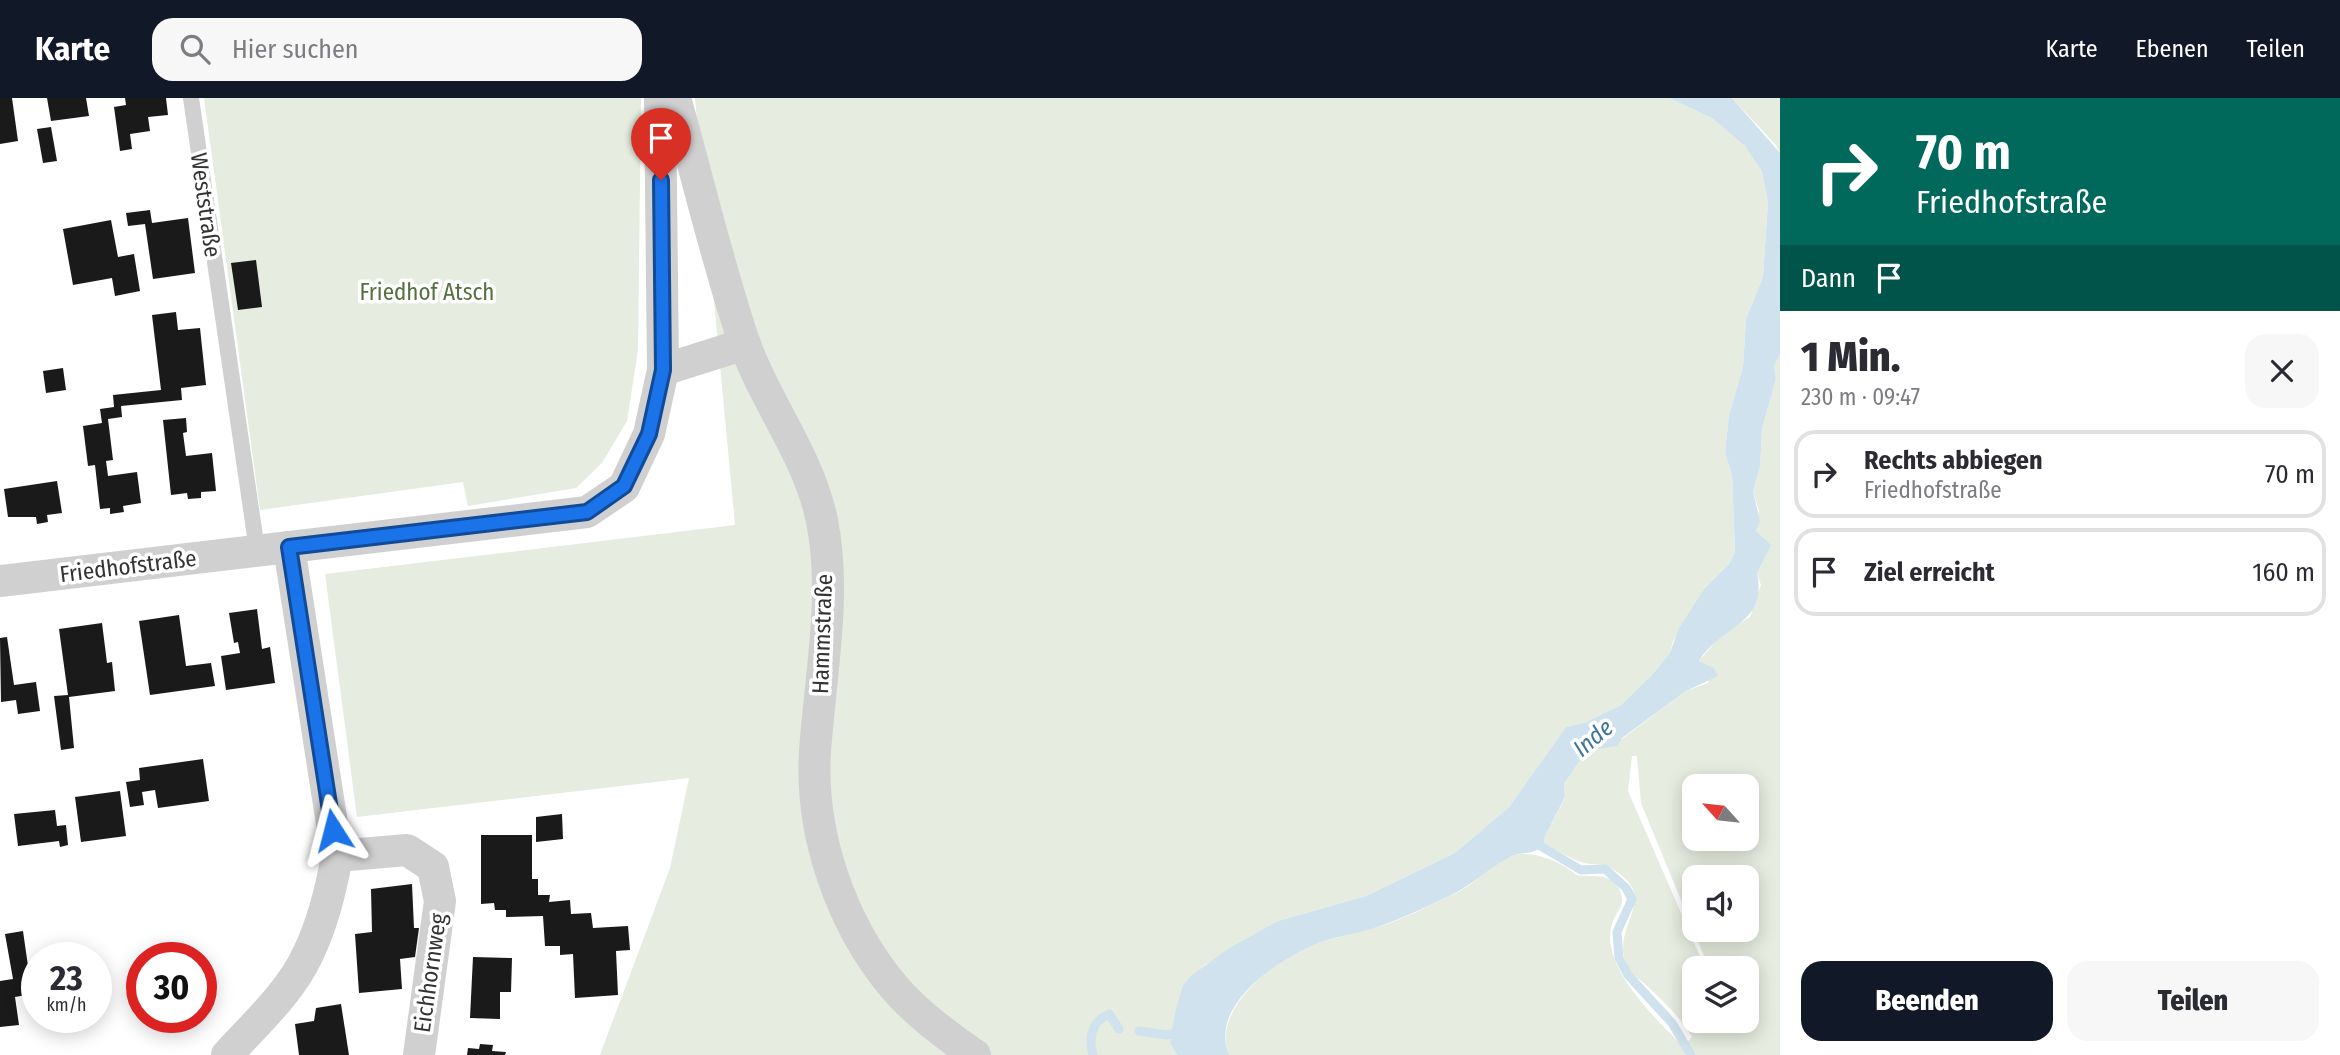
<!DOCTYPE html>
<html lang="de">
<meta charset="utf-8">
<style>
:root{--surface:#fff;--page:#f7f7f7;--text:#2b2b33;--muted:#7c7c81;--line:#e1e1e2;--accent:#111827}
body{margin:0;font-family:"Fira Sans Condensed",sans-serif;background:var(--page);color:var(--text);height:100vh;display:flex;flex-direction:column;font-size:26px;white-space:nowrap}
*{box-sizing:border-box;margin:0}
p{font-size:23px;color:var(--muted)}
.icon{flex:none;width:38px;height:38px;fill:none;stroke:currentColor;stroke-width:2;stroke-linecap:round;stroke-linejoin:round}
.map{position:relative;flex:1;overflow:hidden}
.side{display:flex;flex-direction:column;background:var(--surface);width:560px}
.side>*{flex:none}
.top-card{background:#00695c;color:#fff;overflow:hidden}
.needle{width:46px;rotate:297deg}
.controls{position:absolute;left:1682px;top:676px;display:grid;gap:14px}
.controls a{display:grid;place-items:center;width:77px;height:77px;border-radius:14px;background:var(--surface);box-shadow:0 4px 18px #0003;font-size:35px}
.speed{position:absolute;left:21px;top:844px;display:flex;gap:14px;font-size:35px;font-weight:700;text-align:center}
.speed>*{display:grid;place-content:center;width:91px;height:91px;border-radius:50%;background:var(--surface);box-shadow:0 4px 18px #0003;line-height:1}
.speed small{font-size:18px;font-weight:400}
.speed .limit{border:10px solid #d22;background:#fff;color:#111}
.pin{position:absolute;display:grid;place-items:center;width:60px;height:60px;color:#fff;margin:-72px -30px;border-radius:50% 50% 50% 0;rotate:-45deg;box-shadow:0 0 7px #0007}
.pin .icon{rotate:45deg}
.me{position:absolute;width:77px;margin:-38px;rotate:351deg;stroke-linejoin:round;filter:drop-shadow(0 0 5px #0008)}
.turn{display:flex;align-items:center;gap:24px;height:147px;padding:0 21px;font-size:32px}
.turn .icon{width:91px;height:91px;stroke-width:2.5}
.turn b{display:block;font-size:49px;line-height:60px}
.then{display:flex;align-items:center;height:66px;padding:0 21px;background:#0003;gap:14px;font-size:26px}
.round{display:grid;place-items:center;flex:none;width:74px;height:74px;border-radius:21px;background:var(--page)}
.overview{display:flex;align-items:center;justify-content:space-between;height:119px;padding:0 21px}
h1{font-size:42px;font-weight:800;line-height:52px}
.button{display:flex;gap:14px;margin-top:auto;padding:14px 21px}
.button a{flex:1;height:80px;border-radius:21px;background:var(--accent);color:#fff;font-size:28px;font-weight:800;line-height:80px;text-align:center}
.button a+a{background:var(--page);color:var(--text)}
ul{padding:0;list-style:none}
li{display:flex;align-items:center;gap:21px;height:88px;margin:0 14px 10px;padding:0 7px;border:4px solid var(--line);border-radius:21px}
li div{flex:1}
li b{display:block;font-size:26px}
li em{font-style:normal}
header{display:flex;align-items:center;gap:42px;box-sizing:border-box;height:98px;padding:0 35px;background:var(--accent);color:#fff}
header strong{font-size:33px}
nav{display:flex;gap:38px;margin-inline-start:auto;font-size:24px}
.search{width:490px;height:63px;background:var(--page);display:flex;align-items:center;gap:18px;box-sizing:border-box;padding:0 24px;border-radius:21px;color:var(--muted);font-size:26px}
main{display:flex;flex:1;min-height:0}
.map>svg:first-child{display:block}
</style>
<header>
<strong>Karte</strong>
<div class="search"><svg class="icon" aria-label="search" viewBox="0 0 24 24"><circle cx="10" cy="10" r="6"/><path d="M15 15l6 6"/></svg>Hier suchen</div>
<nav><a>Karte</a><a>Ebenen</a><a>Teilen</a></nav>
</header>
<main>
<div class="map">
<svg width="1780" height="957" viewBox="0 0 1780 957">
<rect width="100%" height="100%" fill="#fff"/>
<g fill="#e6ecdf" fill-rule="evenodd">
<path d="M204,0h437l-3,252 -11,71 -25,42 -26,25 -108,18 -5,-24 -203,28z"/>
<path d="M695,0h974l43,20 33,28 17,26 6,30 -5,75 -17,42 -3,48 -14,48 -4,37 7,24 3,76 -6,12 -25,25 -31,52 -3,12 -19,23 -30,29 -37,18 -18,4 -57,80 -54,46 -89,43 -88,25 -73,44 -22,20 -13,58 7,12h-577l70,-187 19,-90 -332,39 -32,-243 410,-49z"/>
<path d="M1732,0h48v55l-4,-8z"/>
<path d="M1780,256v701h-551c-19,-45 47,-97 85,-111 22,-7 45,-11 67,-18 25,-8 49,-21 73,-32 21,-9 37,-30 58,-38 18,-7 51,6 64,19 16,3 33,-4 43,14 9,17 -3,21 -7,35 -13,43 45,95 71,123l9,-10c-12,-20 -29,-36 -46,-52 -5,-5 -13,-9 -16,-14 -27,-42 37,-73 -20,-103 -9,-5 -18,-3 -26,-5 -14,-4 -26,-13 -40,-18v-7l21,-40 -1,-14 23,-34 31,-8 68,-51 22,-8 2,-17 -11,-5 23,-27 28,-17 11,-32 -4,-12 7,-34 -8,-8 3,-20 -6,-20 7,-24 2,-38 14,-50 -2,-13zM1632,658h5l4,47 68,165h37v52h-16l7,17 -8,-17h-35v-52h11l-77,-177zM1694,688h52v52h-52zM1694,779h52v52h-52z"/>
</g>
<path fill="#cfe2ee" d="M1669,0h63l48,55v201l-6,12 2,13 -14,50 -2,38 -7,24 7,30 -4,10 15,14 -14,28c11,52 -35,51 -58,88l15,7 4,8 -32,15 -64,47 -5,8 -30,4 -23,34 1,13 -21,41v7c-14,12 -20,5 -34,12 -22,11 -39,30 -63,40 -21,10 -42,20 -64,28 -23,9 -50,11 -72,21 -38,17 -102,61 -82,109h-52l-7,-12 5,-30 8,-28 9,-10 36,-26 50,-28 88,-25 89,-43 54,-46 57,-80 18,-4 37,-18 30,-29 19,-23 8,-23 26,-41 25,-25 6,-12 -3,-76 -7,-24 4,-37 14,-48 3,-48 17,-42 5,-75 -6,-30 -17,-26 -33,-28z"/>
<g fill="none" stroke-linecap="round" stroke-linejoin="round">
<g stroke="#cfe2ee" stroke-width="9">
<path d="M1532,743l49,29 24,-1 21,19 6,11 -15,33 2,26 9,17 44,48 19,32"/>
<path d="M1139,933l27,4 16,-3"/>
<path d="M1093,957c-5,-19 -1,-33 16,-41l10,15"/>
</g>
</g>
<g fill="#1a1a1a">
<path d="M0,0h12l6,43 -18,3z"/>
<path d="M47,0h39l3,18 -38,5z"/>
<path d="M125,0h41l2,17 -20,2 2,14 -20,3 2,15 -12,2 -6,-44 12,-2z"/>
<path d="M51,29l6,34 -14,2 -6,-34z"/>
<path d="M150,112l2,13 36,-5 7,55 -42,6 -8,-55 -17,2 -2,-13z"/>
<path d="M111,122l7,37 16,-3 6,37 -25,5 -3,-18 -39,7 -10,-56z"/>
<path d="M256,162l6,47 -24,3 -7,-47z"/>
<path d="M176,214l2,18 22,-2 6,57 -25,3 1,12 -61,6 1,11 -14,2 5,41 -7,1 2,15 29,-4 4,31 -18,3 1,6 -14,2v-6l-10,1 -5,-44 -7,1 -5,-40 19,-3 -2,-14 14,-2 -1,-12 48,-5 -9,-75z"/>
<path d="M63,270l3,22 -20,3 -3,-22z"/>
<path d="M186,320l1,14 -4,1 3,23 26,-3 4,38 -15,1v6l-13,1 -1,-6 -16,2 -8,-75z"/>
<path d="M57,383l5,32 -15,2 1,7 -11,2 -1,-7h-28l-4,-28z"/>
<path d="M257,511l5,40 8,-2 5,36 -49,7 -5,-34 19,-3 -2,-11 -4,1 -5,-30z"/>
<path d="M179,517l7,51 25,-3 4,23 -65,9 -11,-74z"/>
<path d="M102,525l5,40 5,-1 3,29 -46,6 5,51 -13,2 -7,-54 14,-1 -9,-66z"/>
<path d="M7,539l7,48 22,-3 4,29 -22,3 -2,-14 -15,2 -1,-64z"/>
<path d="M203,661l6,42 -51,7 -3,-18 -13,2 2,13 -14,2 -4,-25 14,-2 -1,-12z"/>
<path d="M120,693l6,45 -45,6 -6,-45z"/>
<path d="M55,712l2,16 9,-1 2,20 -8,2 -1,-6 -41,5 -4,-32z"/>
<path d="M562,716l1,25 -27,3v-25z"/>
<path d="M481,737h51v44h6v16h12l-1,7 21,-2 1,14 20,-1 2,15 35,-2 2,24 -14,1 2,44 -43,3 -2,-44 -13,1v-9h-15l-2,-30 -37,1v-7h-11l-1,-7 -13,1z"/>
<path d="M412,786l2,44h5l-4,29 -15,2 2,30 -43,4 -4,-59 17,-2 -1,-43z"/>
<path d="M23,833l9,63 -17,3 4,28 -19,2v-46l13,-2 -8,-45z"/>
<path d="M473,859l39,1 -1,34h-11v27l-30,-1z"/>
<path d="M341,906l8,51h-50l-4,-31 19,-3 2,-13z"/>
<path d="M480,946l13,1 -1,6 14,1 -1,3h-38l1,-7 11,1z"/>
</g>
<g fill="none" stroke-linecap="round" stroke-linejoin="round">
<path stroke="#d0d0d0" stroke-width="16" d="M191,0l66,452"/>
<g stroke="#d0d0d0" stroke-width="32">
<path d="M675,0c23,81 42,164 69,244 21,60 65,114 78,179 15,75 -2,155 -7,231 -5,82 26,172 79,235 22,26 53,49 81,68"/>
<path d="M663,272l82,-26"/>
<path d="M0,483l587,-69 37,-25 25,-53 14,-64 -3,-272"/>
<path d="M337,758l70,-6 26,17 7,34 -21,154"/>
<path d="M227,957c28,-31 63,-62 81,-101 15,-31 23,-64 29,-98l-48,-309"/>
</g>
</g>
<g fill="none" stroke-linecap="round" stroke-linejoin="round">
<defs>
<path id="route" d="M333,732l-44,-283 298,-35 37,-26 25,-52 14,-64 -2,-190"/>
</defs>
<use href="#route" stroke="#114b97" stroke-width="18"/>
<use href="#route" stroke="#1a73e8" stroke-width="12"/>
</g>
<g text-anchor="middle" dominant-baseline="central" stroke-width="7" stroke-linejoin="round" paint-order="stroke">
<g font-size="23" fill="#333" stroke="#fff">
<text transform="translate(206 107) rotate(82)">Weststraße</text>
<text transform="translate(128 468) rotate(-7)">Friedhofstraße</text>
<text transform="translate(822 536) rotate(-88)">Hammstraße</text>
<text transform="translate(430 875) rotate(-82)">Eichhornweg</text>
</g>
<g font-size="23" fill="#56703f" stroke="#fff">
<text x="427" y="194">Friedhof Atsch</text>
</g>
<g font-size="24" font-style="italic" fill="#3f7597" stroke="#fff">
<text transform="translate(1593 640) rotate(-40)">Inde</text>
</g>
</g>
</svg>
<div class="controls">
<a><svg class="needle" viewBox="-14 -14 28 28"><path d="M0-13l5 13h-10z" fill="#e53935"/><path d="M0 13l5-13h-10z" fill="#7c7c81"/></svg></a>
<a><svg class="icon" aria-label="sound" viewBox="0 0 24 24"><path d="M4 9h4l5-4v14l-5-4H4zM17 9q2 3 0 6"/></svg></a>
<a><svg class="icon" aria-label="layers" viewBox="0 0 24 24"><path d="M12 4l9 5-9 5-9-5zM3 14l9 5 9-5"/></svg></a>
</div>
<div class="speed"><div>23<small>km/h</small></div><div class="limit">30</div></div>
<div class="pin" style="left:661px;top:82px;background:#d93025"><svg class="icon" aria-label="arrive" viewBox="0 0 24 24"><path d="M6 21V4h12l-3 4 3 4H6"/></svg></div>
<svg class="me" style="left:333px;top:732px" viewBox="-20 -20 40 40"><path d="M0-17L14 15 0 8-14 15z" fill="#1a73e8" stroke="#fff" stroke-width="4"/></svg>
</div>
<section class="side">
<div class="top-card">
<div class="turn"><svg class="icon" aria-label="right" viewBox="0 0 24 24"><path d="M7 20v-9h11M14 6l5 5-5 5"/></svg><div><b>70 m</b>Friedhofstraße</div></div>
<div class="then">Dann<svg class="icon" aria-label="arrive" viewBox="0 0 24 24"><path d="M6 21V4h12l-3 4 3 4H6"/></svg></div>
</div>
<div class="overview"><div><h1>1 Min.</h1><p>230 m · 09:47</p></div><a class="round"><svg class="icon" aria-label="close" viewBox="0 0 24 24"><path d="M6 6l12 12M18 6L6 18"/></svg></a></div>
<ul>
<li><svg class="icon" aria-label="right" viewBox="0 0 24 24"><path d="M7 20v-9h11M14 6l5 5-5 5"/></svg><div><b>Rechts abbiegen</b><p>Friedhofstraße</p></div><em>70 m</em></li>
<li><svg class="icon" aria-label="arrive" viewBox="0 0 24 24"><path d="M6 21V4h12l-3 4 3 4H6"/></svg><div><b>Ziel erreicht</b></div><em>160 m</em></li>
</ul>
<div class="button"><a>Beenden</a><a>Teilen</a></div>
</section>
</main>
